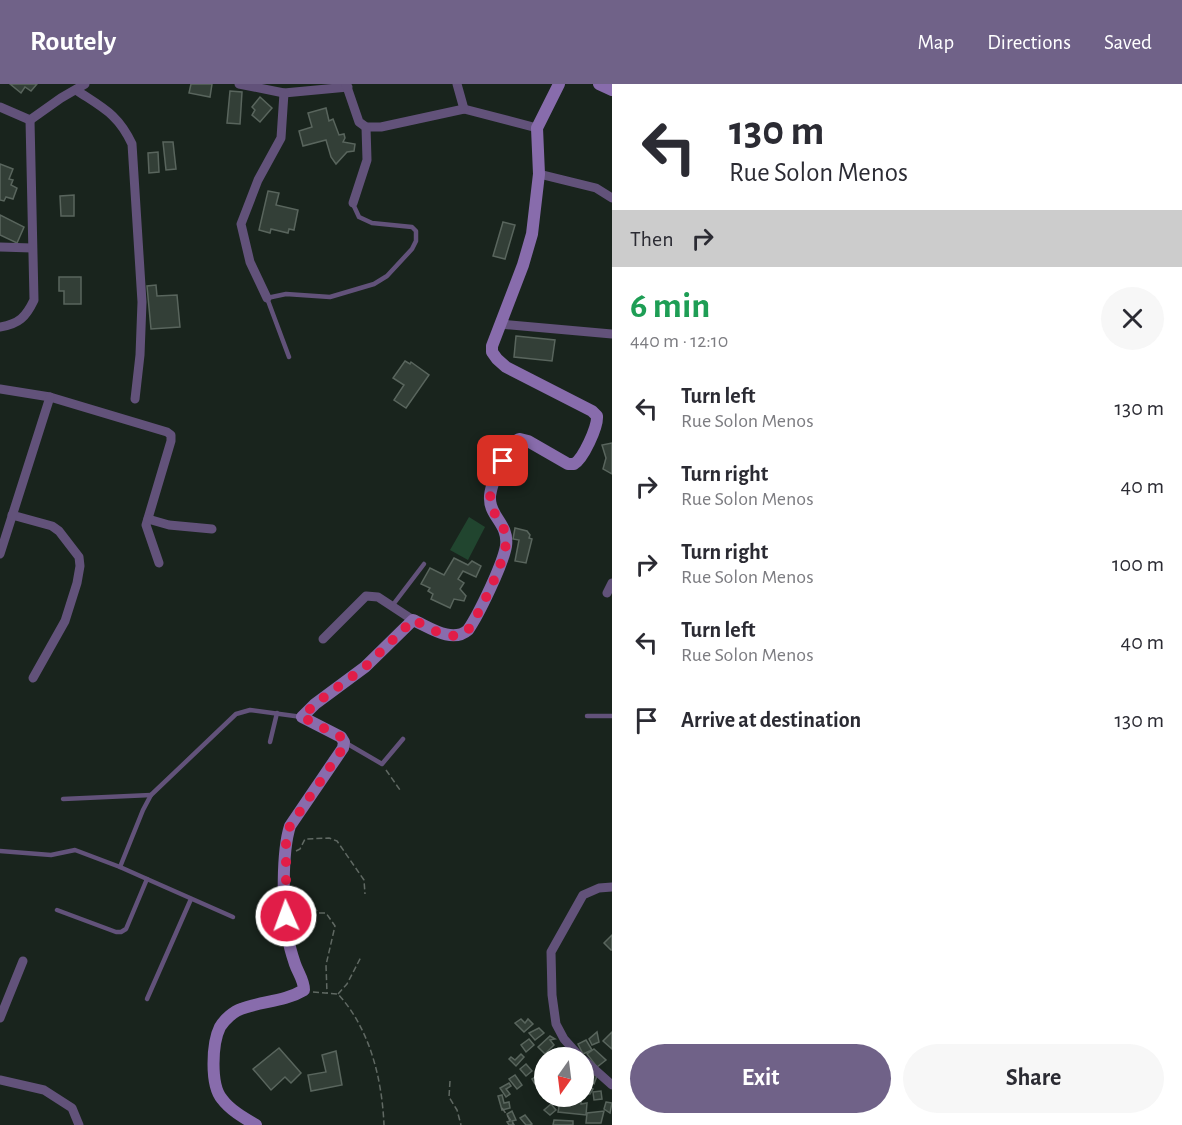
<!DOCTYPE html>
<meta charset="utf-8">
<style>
:root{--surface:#fff;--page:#f7f7f7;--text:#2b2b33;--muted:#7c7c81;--accent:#706288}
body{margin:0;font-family:"Alegreya Sans",sans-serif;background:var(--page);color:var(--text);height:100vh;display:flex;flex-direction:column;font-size:22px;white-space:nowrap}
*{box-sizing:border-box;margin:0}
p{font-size:20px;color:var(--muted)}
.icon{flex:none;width:33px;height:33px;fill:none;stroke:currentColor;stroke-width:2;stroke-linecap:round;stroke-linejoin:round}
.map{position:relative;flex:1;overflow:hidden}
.side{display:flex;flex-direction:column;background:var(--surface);width:570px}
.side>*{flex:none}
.banner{background:#fff;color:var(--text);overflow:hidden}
.needle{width:39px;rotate:194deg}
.buttons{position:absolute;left:534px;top:963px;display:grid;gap:12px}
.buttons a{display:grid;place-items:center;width:60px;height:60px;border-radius:50%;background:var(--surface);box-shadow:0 3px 15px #0003;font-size:30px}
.pin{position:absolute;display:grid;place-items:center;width:51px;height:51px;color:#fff;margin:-26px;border-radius:12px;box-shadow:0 3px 9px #0006}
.me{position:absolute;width:66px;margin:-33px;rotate:358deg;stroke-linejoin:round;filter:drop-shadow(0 0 4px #0008)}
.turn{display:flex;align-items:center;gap:21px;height:126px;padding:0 18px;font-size:27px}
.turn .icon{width:78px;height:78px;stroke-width:2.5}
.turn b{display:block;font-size:42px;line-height:51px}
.then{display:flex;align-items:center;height:57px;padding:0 18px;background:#0003;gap:12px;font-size:22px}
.round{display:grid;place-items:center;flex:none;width:63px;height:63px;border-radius:32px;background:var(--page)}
.headline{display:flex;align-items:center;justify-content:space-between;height:102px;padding:0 18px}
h1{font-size:36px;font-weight:700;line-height:45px;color:#1e9e55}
.primary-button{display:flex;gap:12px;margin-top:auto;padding:12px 18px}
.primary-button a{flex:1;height:69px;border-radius:36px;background:var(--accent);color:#fff;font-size:24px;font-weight:700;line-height:69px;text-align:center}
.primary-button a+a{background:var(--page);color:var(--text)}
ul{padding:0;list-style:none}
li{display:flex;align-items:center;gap:18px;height:78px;padding:0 18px}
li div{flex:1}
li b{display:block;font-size:22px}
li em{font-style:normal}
header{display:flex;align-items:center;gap:36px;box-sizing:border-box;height:84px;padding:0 30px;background:var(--accent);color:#fff}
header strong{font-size:28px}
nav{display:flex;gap:33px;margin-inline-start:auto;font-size:21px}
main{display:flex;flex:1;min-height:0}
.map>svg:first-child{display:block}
</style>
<header>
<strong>Routely</strong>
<nav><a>Map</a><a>Directions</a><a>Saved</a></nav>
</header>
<main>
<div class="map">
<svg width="612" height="1041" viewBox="0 0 612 1041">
<rect width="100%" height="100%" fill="#19241d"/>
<path fill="#21452f" d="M469,433l16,10 -17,33 -18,-10z"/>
<g fill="#333f37" stroke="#59655d" stroke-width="1.5">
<path d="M10,0h27l-6,7 -6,-4 -4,6z"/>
<path d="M191,0h21l-2,13 -21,-4z"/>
<path d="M230,7l12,1 -2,32 -13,-1z"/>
<path d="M260,13l12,11 -12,14 -8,-7 3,-5 -3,-3z"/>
<path d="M326,24l3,13 4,-2 6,16 5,-1 1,4 -2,4 12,2 -1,7 -7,1 -11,12 -5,-7 -5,-17 -23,6 -4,-15 13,-4 -4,-14z"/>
<path d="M163,58h10l3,27 -10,1z"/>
<path d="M158,68l1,20 -10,1 -1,-20z"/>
<path d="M0,80l13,5 -4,10 4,1 -2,5 6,3 -4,11 -7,-2 -2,4 -4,-1z"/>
<path d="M268,107l11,2 -3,12 22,5 -4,20 -5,-1 -1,4 -17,-4 -1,4 -11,-3z"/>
<path d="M74,111v21h-13l-1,-20z"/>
<path d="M0,131l24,12 -7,16 -17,-8z"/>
<path d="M503,138l12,3 -10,34 -12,-3z"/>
<path d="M59,193h22v27h-17v-13h-5z"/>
<path d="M156,201l1,11 20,-1 3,32 -29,2 -4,-43z"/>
<path d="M516,252l39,4 -3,21 -38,-4z"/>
<path d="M405,277l5,3 1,-2 18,13 -23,33 -12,-8 10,-15 -11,-7z"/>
<path d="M612,359v31l-9,-5 3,-11 -4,-13z"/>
<path d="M515,444l12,3 3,4 -1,3 3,1 -6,24 -11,-2 4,-21 -6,-1z"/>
<path d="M454,474l14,7 4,-4 9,5 -5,11 -13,-6 -5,8 6,4 -4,6 6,7 -2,5 -10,-2 -4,9 -19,-9 2,-5 -5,-3 2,-3 -9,-4 9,-16 14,7z"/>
<path d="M612,851v15h-1l-7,-7z"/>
<path d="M521,935l4,4 3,-4 5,5 -9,8 -9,-9z"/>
<path d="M539,944l5,5 -9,7 -6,-7z"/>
<path d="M597,948l2,10 -7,3 -3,-6z"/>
<path d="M612,948v17l-9,-8z"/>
<path d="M550,952l5,3 -5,1 4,5 -9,9 -7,-7z"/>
<path d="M529,955l5,6 -8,7 -5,-7z"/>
<path d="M586,956l6,10 -9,4 -5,-10z"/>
<path d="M279,964l22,25 -10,10 -6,-6 -14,13 -18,-21z"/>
<path d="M555,965l5,6 -12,3 -2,-4z"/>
<path d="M594,965l12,11 -9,7 -10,-13z"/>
<path d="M336,967l6,34 -31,6 -3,-16 18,-3 -4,-17z"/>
<path d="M521,970l3,3 -8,9 -7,-7 2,-2 4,3z"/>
<path d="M526,980l6,7 -6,5 -6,-7z"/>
<path d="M588,989l9,3 -3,8 -8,-5z"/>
<path d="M515,991l7,10 -5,4 -8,-10z"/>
<path d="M537,992l6,4 -2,5 -6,-1 -3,-5z"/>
<path d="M584,998l6,1v4l3,2 -3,5h-6z"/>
<path d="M509,999l2,3 -5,3 4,5 -4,3 -6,-9z"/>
<path d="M601,1007l1,8 -8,1 -1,-8z"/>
<path d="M502,1011l2,8 5,-1 1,6 -8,2 -4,-14z"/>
<path d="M561,1012l20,2v6l6,-1 -1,12 -28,-3z"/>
<path d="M606,1018l6,1 -2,10 -6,-4z"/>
<path d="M551,1020l5,6 -6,5 -6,-5z"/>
<path d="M512,1027l4,9 -4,1 2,4h-5l-2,-3 3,-1 -3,-7z"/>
<path d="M604,1027l-3,12h-15l1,-10z"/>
<path d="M525,1031l7,9 -2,1h-4l-6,-7z"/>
<path d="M554,1036l19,1v4h-20z"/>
</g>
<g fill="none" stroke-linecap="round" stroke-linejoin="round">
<g stroke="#606963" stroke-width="1.5" stroke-dasharray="6 3" stroke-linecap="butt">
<path d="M386,686l14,20"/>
<path d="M296,767l4,-2 5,-10 24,-1 8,3 27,39 1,14"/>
<path d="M305,828l6,-4h4l3,5h8l9,13 -9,39 1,28"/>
<path d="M313,908l25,2c32,35 44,85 46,131"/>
<path d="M338,910l9,-10 14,-27"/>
<path d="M450,997l-1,16 8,13 4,15"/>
<path d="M502,1024l12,17"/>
</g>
<g stroke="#62527a" stroke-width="4.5">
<path d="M289,273l-22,-59 19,-4 44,3 44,-13 13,-8 25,-27 4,-8v-10l-4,-4 -40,-4 -13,-6 -6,-13"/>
<path d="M392,522l32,-42"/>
<path d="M587,632h25"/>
<path d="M270,658l7,-29"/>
<path d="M346,659l36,21 21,-25"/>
<path d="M63,715l88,-4"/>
<path d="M0,767l51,4 24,-5 45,17"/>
<path d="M147,795l86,38"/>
<path d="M57,826l59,22h5l5,-3 21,-50 -27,-12 23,-57 8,-15 85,-81 14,-4 52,7"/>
<path d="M147,915l44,-100"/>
</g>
<g stroke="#62527a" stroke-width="9">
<path d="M239,0l45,9 64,-6"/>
<path d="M346,0l13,38 7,5h15l83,-18 73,19"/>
<path d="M457,0l7,25"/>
<path d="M76,6c27,18 42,24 56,54l10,158 -2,53 -5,44"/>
<path d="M0,23l30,13"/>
<path d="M30,36l31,-22 24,-14"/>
<path d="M539,90l57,14 16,10"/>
<path d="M353,119l14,-43 -1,-33"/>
<path d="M0,163l32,1"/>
<path d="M267,214l-17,-36 -9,-38 17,-44 23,-42 3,-45"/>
<path d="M500,240l112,10"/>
<path d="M0,243c19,-3 26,-10 34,-27l-4,-180"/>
<path d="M0,305l50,8 117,35 4,3v6l-25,84 13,38"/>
<path d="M12,431l40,11 7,5 20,26 1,9 -3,17 -12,38 -32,57"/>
<path d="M148,435l21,6 43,4"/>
<path d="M0,470l50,-157"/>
<path d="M607,509l5,-10"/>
<path d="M323,555l43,-43 12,1 35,23"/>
<path d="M0,934l23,-57"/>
<path d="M581,974l-17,-19 -8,-15 -4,-29 -1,-43 32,-57 16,-7 13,-1"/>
<path d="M584,976l28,25"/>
<path d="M0,996l44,10 28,18 7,17"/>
</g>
<g stroke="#886cac" stroke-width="12">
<path d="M599,0l13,6"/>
<path d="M256,1041c-12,-7 -26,-15 -34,-26 -12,-14 -10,-56 -2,-72 4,-7 14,-16 21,-18 21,-8 43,-7 63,-19 0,-10 -6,-17 -9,-26 -3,-9 -6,-18 -7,-27 -6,-26 -6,-86 2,-111l53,-78 1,-6 -3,-5 -39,-20 13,-13 50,-37 48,-47c16,7 39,24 55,10 11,-16 35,-66 38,-84 3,-22 -16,-29 -16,-47 -1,-12 18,-58 30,-60l8,2 40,23h6c9,-5 24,-37 23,-48l-5,-5 -86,-44 -9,-8 -5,-7v-6l31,-81 9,-31 7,-60 -2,-46 22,-44"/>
</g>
</g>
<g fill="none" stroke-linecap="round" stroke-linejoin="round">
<path stroke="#e11d48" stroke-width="10" stroke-dasharray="0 18" d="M286,832v-79l4,-11 53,-78 1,-6 -3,-5 -39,-20 13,-13 50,-37 48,-47c17,7 39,25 55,10 11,-16 39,-72 38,-90 0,-13 -8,-19 -13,-30 -8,-16 3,-34 10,-49"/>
</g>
</svg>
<div class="buttons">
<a><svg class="needle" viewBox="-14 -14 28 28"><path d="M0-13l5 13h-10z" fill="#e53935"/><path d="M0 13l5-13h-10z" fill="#7c7c81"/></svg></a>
</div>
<div class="pin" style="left:503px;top:377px;background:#d93025"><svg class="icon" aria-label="arrive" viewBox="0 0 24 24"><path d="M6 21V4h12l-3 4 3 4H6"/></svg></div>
<svg class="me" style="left:286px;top:832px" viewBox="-20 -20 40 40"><circle r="17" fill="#e11d48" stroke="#fff" stroke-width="3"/><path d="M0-11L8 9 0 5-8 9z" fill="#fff"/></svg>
</div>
<section class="side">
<div class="banner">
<div class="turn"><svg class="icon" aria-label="left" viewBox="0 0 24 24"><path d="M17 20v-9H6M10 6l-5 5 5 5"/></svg><div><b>130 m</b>Rue Solon Menos</div></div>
<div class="then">Then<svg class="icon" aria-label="right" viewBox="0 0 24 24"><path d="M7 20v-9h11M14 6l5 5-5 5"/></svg></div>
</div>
<div class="headline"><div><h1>6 min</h1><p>440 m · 12:10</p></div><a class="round"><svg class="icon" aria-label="close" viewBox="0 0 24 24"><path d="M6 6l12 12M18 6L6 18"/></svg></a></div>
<ul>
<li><svg class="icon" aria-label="left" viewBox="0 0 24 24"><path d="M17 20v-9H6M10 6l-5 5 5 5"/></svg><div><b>Turn left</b><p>Rue Solon Menos</p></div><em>130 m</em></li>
<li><svg class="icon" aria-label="right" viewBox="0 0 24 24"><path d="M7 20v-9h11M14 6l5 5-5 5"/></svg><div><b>Turn right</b><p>Rue Solon Menos</p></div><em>40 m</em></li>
<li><svg class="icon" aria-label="right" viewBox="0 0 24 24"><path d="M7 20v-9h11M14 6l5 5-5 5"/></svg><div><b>Turn right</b><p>Rue Solon Menos</p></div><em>100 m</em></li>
<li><svg class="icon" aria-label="left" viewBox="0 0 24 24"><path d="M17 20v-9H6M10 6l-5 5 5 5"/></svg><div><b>Turn left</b><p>Rue Solon Menos</p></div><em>40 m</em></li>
<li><svg class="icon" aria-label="arrive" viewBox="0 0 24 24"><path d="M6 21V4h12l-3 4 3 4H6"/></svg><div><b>Arrive at destination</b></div><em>130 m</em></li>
</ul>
<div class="primary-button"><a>Exit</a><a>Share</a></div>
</section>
</main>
